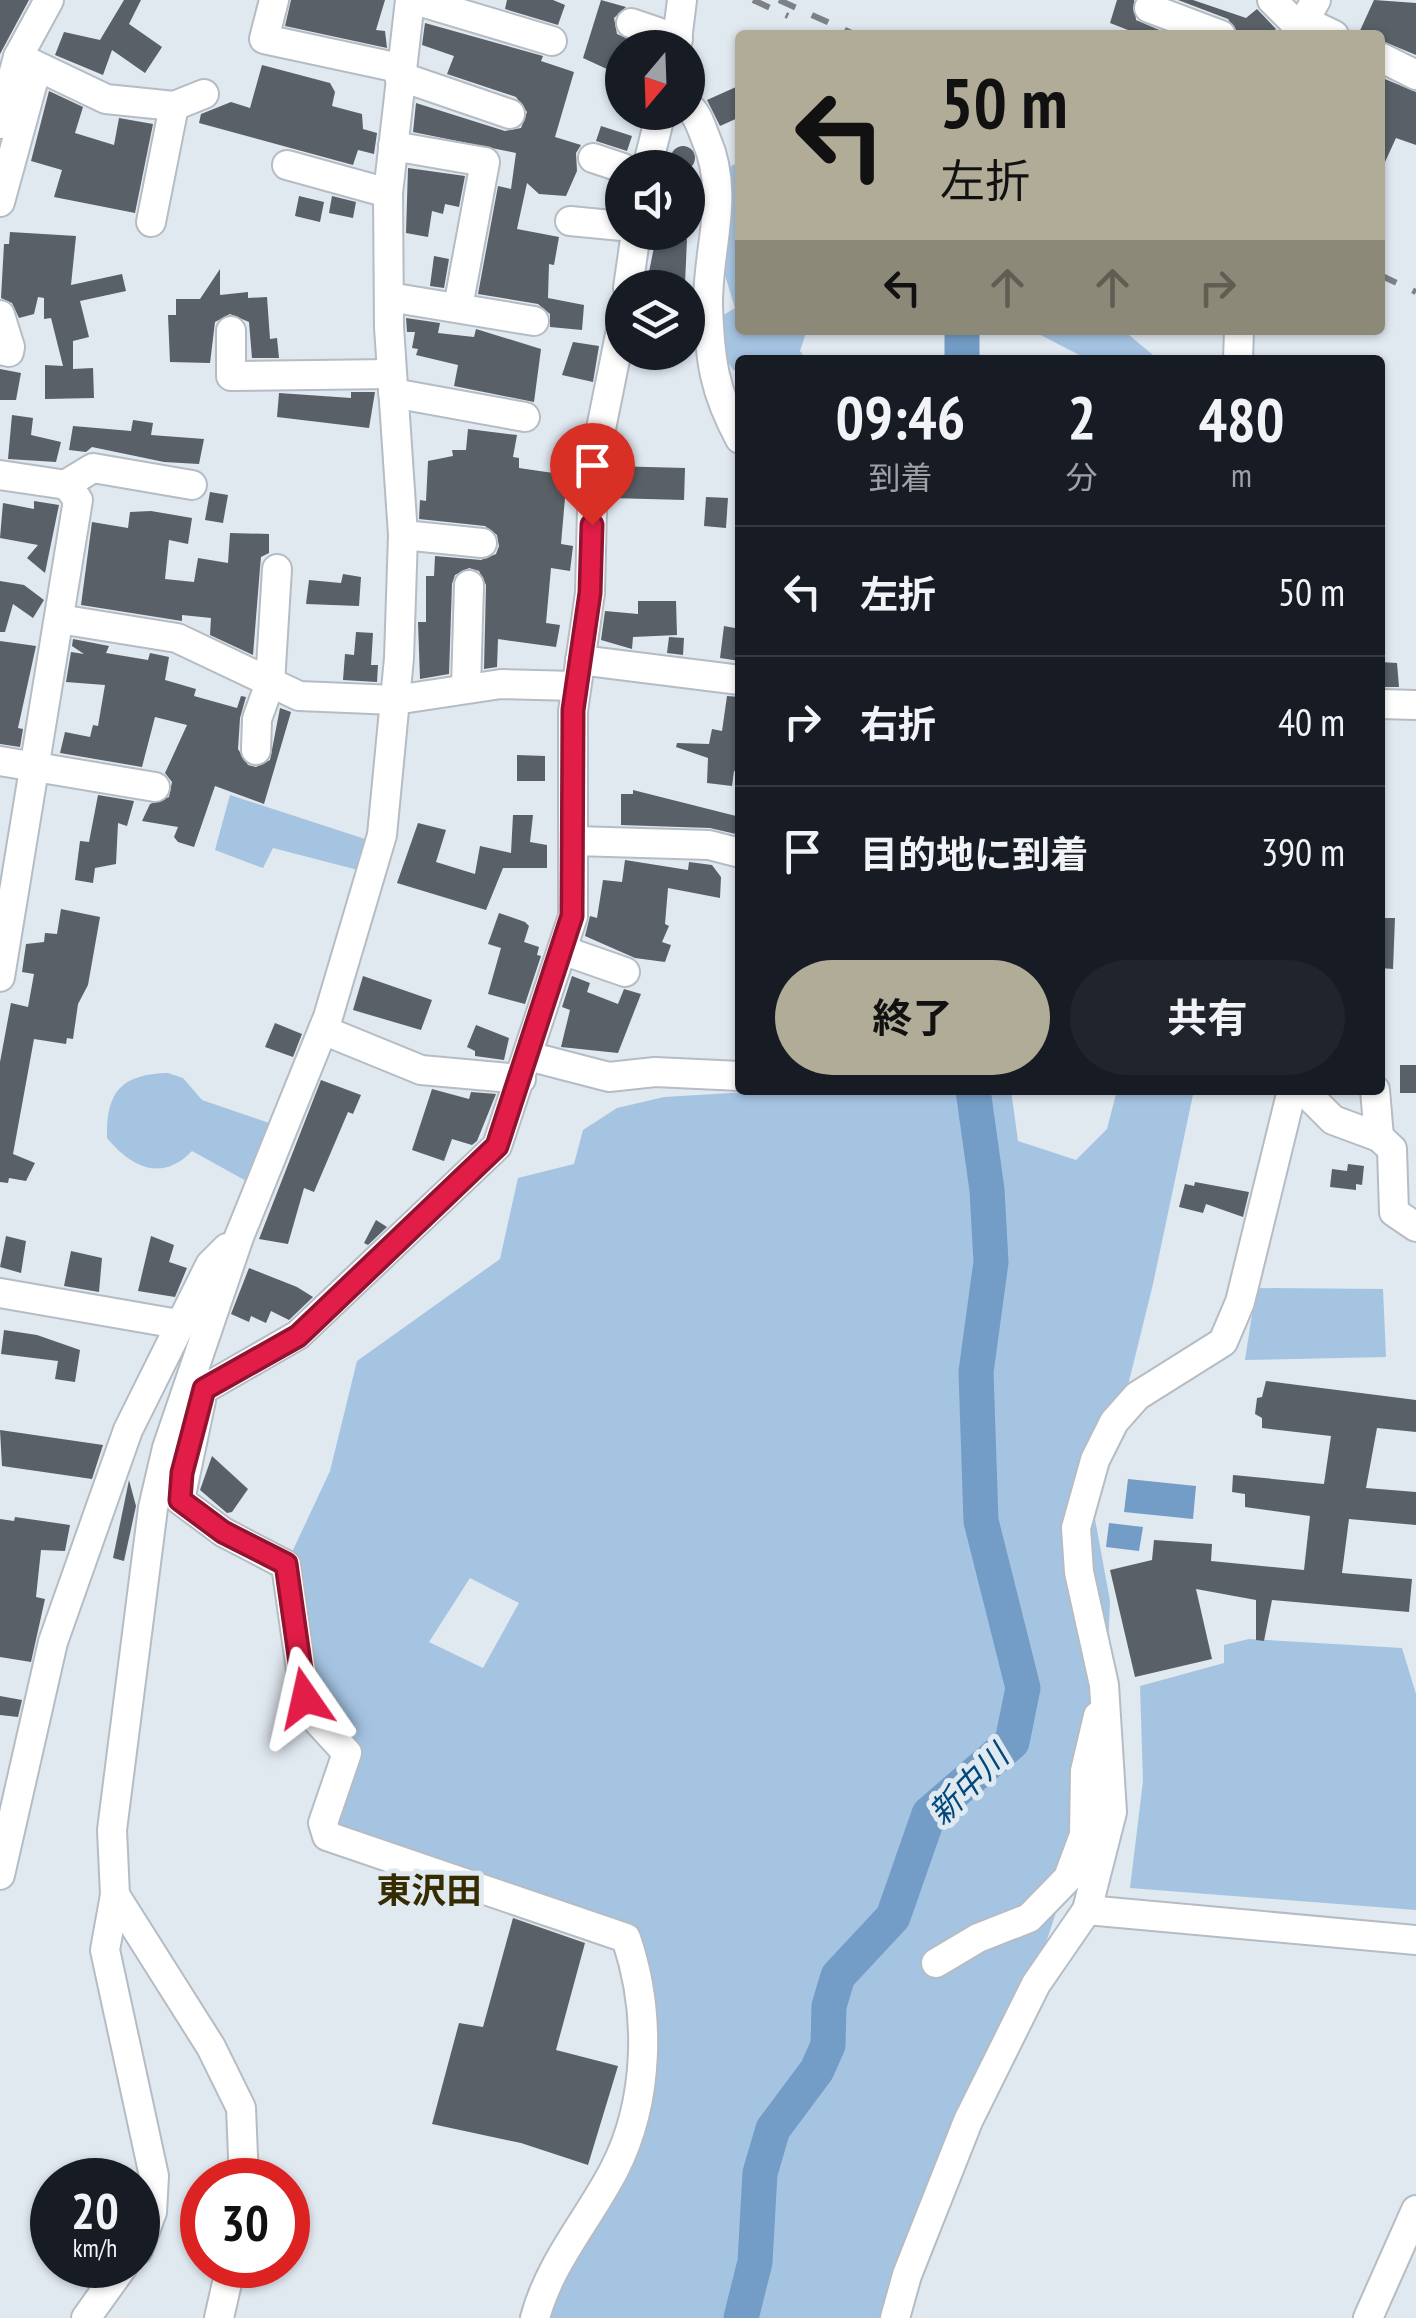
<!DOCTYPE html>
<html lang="ja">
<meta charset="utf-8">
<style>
:root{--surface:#171b24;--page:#20242c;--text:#f1f3f6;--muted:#9ea1a6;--line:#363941;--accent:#b0ac97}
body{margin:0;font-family:"PT Sans Narrow","Noto Sans JP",sans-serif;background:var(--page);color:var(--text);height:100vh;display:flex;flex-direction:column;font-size:38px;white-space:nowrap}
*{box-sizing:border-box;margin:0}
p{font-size:32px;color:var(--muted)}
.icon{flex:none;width:55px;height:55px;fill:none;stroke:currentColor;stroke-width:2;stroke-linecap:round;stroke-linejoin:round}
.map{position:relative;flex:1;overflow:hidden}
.details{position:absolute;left:735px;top:355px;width:650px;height:740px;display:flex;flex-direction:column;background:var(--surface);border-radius:10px;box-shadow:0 2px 8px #0004}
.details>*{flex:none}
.top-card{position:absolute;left:735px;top:30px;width:650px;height:305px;border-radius:10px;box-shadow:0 2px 8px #0004;background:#b0ac97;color:#111;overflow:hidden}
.needle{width:65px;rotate:199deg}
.buttons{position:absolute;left:605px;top:30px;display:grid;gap:20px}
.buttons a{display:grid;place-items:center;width:100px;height:100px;border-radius:50%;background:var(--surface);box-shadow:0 2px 8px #0004;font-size:50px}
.speed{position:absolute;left:30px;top:2158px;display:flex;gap:20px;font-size:50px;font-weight:700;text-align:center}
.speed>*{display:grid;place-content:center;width:130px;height:130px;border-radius:50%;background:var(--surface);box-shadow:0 2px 8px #0004;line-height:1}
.speed small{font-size:25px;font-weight:400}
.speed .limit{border:15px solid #d22;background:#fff;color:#111}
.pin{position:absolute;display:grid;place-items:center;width:85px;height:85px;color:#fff;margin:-102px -42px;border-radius:50% 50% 50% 0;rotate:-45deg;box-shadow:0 0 10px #0007}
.pin .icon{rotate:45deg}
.me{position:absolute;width:110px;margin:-55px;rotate:349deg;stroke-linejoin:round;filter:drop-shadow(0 0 8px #0008)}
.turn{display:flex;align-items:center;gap:35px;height:210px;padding:0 40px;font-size:45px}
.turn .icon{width:130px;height:130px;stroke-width:2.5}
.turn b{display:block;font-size:70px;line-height:85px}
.lanes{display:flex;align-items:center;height:95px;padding:0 40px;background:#0003;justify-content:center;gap:50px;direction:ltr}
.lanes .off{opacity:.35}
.eta{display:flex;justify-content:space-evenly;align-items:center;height:170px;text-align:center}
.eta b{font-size:60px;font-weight:700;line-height:70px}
.primary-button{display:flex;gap:20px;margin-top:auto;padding:20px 40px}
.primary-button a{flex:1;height:115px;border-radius:60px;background:var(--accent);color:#111;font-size:40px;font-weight:700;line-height:115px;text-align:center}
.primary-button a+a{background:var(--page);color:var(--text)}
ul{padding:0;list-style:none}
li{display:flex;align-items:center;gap:30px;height:130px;padding:0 40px;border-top:2px solid var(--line)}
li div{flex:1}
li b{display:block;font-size:38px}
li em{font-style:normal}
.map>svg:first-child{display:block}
</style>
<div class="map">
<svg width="1416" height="2318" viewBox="0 0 1416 2318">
<rect width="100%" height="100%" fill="#e0e8f0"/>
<g fill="#a5c4e2" fill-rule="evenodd">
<path d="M740,162v168h67l-7,21 7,9h-67v11l-7,-1 -12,-19 -1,-34 15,-9 -15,-49 11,-93z"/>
<path d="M1031,330h92l36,30h-70z"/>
<path d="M230,795l138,45 -10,30 -85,-22 -10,20 -48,-18z"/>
<path d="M168,1073l15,5 19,22 73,25 -25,58 -58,-32c-30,31 -60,17 -85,-13 -1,-46 14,-64 61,-65z"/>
<path d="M782,1090h229l7,51 58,19 31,-31 10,-39h77l-41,194 -58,235 15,82 -7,168 -61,186 -158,363h-349l106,-183 -10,-202 -304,-97 13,-84 -27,-36 -27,-151 44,-94 27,-110 143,-102 18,-81 56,-14 9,-34 34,-22 47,-11zM470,1578l49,25 -36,65 -54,-26z"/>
<path d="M1256,1288l127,1 3,68 -141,3z"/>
<path d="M1249,1639l153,9 14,46v216l-286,-22 13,-107 -3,-95 84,-23v-18z"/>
</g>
<g fill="#739dc6">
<path d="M1128,1479l68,7 -3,33 -69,-7z"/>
<path d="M1109,1523l34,4 -4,24 -33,-4z"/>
</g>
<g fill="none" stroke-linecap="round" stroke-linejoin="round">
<g stroke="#739dc6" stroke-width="35">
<path d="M962,360v-30"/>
<path d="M741,2318l14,-56 5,-89 13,-44 44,-59 11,-25 1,-39 9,-30 55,-59 36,-103 83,-72 11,-54 -42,-167 -5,-149 15,-110 -4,-72 -14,-100"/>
</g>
</g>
<g fill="#596067">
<path d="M0,0h29l-29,54z"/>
<path d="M124,0h17l-12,24 33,23 -17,26 -33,-23 -9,25 -48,-20 9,-23 36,8z"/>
<path d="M291,0h94l-9,30 9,1 2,17 -102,-22z"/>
<path d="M507,0h46l12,5 -7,20 -53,-16z"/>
<path d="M601,0l25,7 -12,11 3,16 30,13 -25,1v28l-39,-18z"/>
<path d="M1117,0h17l2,20 35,15h-30l-31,-12z"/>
<path d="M1178,0h15l53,18 11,-9 19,20 -6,6h-32l-10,-16z"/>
<path d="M1374,0l42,3v52l-36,-15v-5h-22z"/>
<path d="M425,23l118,33 -2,5 33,11 -19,65 26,8 -5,8 1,18 -11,25 -27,-2 -12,-11 -10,46 42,8 -5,28 -5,-1 -1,34 36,7 -2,25 -32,-3v-13l-12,-10 -60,-10 20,-108 13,3 5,-36 -103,-21 3,-29 89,28 16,-3 6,-16 -11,-15 -69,-23 7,-18 -32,-11z"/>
<path d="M262,65l68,18 5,9 -3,14 30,8 1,15 14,4 -3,21 -16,-4 -5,15 -154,-42 2,-9 30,-12 19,6z"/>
<path d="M1380,77l36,15v53l-20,-7 -16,35z"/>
<path d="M736,87l4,30 -20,9 -13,-26z"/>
<path d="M49,91l34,16 -8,26 39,12 5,-27 34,6 -18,89 -81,-16 8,-27 -31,-9z"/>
<path d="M601,126l31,10 -5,15 -31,-10z"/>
<circle cx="683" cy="158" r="12"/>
<path d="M408,168l57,8 -6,31 -14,-3 -2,10 -11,-3 -4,26 -22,-4z"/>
<path d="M299,196l25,6 -4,20 -25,-6z"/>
<path d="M332,196l24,6 -3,16 -24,-5z"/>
<path d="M10,232l66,4 -5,49 51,-11 4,17 -46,10 9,36 -16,4v28l20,-1 1,30 -49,1v-34l18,1 -12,-48 -7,1v-21l-6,-1 -4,17 -15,4 -7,-15 -11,-5 3,-54h5z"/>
<path d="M657,232h26v6l4,1 -2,45 -38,-2z"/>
<path d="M434,256l15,3 -5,29 -14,-2z"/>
<path d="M220,269v26l28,-3v6l19,-1 3,42 7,-1 2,20h-27l-3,-36 -19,-8 -15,8 -5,41 -40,-1 -2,-47h8v-16h24z"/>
<path d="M406,318l34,5 -2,10 36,4 2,-8 65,20 -7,53 -80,-16 4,-21 -42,-10 2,-6 -6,-1 3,-16h-8z"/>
<path d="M573,342l26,4 -6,36 -31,-7z"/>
<path d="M0,369l21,4 -5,27h-16z"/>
<path d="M351,392h24l-6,36 -92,-11 2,-24 72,5z"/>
<path d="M12,415l21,3 -2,17 30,7 -5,20 -48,-3z"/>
<path d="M133,420l20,3 -2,12 53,4 -5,25 -35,-2 -72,-15 -6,5 -17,-2 4,-24 58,5z"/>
<path d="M468,429l49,6 -4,22 6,1v10l48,7 -6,69 12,2 -3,25 -19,-3 -5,55 14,2 -4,22 -58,-8 -1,28 -13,2 2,-84 -7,-14 -10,-3 -14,7 -3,9 -3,90 -29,5 -2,-57h8v-46h8l1,-20 46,4 15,-6 3,-8 -2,-11 -12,-9 -66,-7 1,-19 6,1 2,-40 25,-5 -1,-6h14z"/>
<path d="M611,466l74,2 -1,32 -74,-2z"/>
<path d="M210,492l18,3 -5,28 -18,-3z"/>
<path d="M706,497l22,1 -2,30 -22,-2z"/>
<path d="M34,501l25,4 -14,68 -18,-15 11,-13 -38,-7 3,-35 31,6z"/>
<path d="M151,511l41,7 -4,26 -19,-4 -4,39 29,3 4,-24 30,5 2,-30 39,1v19l-8,4 -1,11 -7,87 -43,-20 1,-17 -29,-3v6l-101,-16 11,-83 36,6 2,-16z"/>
<path d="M343,574l18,3 -2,29 -53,-2 3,-24 32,3z"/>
<path d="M0,581l24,4 20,15 -11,18 -20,-14 -8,28h-5z"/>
<path d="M638,601h38l1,34 -44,2 -1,12 -31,-9 4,-29 33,3z"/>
<path d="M724,626l16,3v32l-20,-3z"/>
<path d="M356,632l17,1 -2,32h7l-1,17 -34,-2 2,-26 9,1z"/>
<path d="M669,637l15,1 -1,17 -16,-2z"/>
<path d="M73,639l36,7 -3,7 42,7 2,-7 19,4 -4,23 31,9 -2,7 43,12 4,-12 5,1 -6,21 -2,31 10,16 8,2 14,-7 10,-52 11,4 -27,92 -49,-18 -21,61 -16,-5 -4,-5 4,-10 -36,-6 8,-17 19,-7 3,-15 -7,-9 22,-48 -32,-8 -13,50 -82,-14 5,-21 25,5 3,-12 5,1 7,-41 -39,-3 5,-30 13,2 -12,-8z"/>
<path d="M0,641l36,5 -18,82 5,1 -3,18 -20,-3z"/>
<path d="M1380,662l17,1 2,24h-19z"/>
<path d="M727,696l13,1v75l-6,-1 -2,15 -25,-3 1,-25 -32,-11 1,-4 32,1 3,-15 10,2z"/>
<path d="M517,755l28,1v25h-28z"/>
<path d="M633,790l107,27v18l-30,-7 -89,-3v-31h12z"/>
<path d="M98,795l36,6 -7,25 -9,-3 -2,41 -21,4 -2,15 -18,-3 5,-39 9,1z"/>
<path d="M513,815h20l-3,27 17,3v23h-44l-17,42 -89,-27 21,-60 28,7 -10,32 39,12 5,-28 31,7z"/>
<path d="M625,860l63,10 1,-8 23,3 9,12 -1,21 -52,-10 -3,36 4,2 -7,16 9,3 -6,17 -30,-4 -50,-22 5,-20 7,2 6,-38 19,2z"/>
<path d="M61,909l39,8 -12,68 -10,19 -5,35 -6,-1 -1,6 -32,-5 -21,115 22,9 -9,18 -17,-3 -1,5 -8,-1v-120l11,-59 17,4 6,-33 -12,-2 4,-28 18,-2 1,-9 12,1z"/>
<path d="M499,913l26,9 4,4 -5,16 15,5 -2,8 4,1 -16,48 -37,-10 13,-46 -13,-4z"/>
<path d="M1380,918h15l-2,51 -13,-1z"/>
<path d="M363,976l69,24 -11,30 -68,-20z"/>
<path d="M572,976l18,7 -3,9 31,12 6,-15 17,5 -23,59 -57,-6 9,-37 -8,-3z"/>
<path d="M275,1023l27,11 -9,23 -28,-10z"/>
<path d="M476,1025l33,13 -5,22 -29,-4v-5l-8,-4z"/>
<rect x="1400" y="1065" width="16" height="28"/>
<path d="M321,1080l40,15 -8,19 -5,-2 -34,80 -10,-4 -16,56 -29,-5z"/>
<path d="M432,1089l37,10 2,-7 25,2 -19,47 -5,4 -20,-6 -8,22 -32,-11z"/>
<path d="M1348,1164l16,2 -2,19 -6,-1v6l-26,-3 2,-18 15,2z"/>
<path d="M1195,1182l54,10 -6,25 -37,-13 -3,9 -24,-6 6,-23 9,2z"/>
<path d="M376,1220l11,7 -19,18 -4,-2z"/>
<path d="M6,1236l20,5 -5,32 -21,-6z"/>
<path d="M151,1236l23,9 -5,17 18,6 -12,29 -37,-6z"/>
<path d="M71,1251l31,7 -3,34 -35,-6z"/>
<path d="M249,1268l48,19 16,10 -24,23 -18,-9 -5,12 -15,-7 -2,6 -18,-8z"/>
<path d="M4,1330l33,5 43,15 -5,32 -20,-3 3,-18 -57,-7z"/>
<path d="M1266,1381l150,19v32l-39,-4 -11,60 50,4v33l-67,-6 -7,54 70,6 -3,33 -137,-12 -8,41 -8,-1v-40l-60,-11 16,70 -77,18 -25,-107 42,-10 2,-20 58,4 -1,17 93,9 6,-54 -65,-9v-13l-13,-2 1,-17 91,9 7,-48 -69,-8v-10l-7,-4 2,-16 5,-1z"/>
<path d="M0,1430l103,15 -11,34 -90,-13z"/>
<path d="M212,1456l36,33 -16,23 -5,1 -27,-23z"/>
<path d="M129,1480l7,26 -12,55 -11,-3z"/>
<path d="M15,1517l55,8 -5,26 -24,-1 -5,47 9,2 -14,63 -31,-5v-138l14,2z"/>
<path d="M0,1696l22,4 -4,17 -18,-2z"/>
<path d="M513,1918l72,25 -29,107 62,16 -30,99 -67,-22 -89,-19 27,-101 24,4z"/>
</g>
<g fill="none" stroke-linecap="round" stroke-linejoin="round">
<defs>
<g id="minor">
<path d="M274,0l-10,39 135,29"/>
<path d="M415,0l137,41"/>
<path d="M1272,0l27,27"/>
<path d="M1149,8l72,27"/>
<path d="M1303,20l31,15"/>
<path d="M631,23l47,16"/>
<path d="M1296,35l20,-35"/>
<path d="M676,48l6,-48"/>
<path d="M18,57l88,42 68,7 -23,116"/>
<path d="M1380,57l36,18"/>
<path d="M399,76l111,38"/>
<path d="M174,106l30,-12"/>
<path d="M688,106c10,8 13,21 18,33 25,57 1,109 2,167 2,55 6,85 32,133"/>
<path d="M0,124l18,-67 31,-57"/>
<path d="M393,146l92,16 -27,145"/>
<path d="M593,158l30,10"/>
<path d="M287,165l101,28"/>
<path d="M647,168l14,-56"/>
<path d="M0,202l37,-135"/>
<path d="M570,221l52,5"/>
<path d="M628,288l8,-56"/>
<path d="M389,297l145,24"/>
<path d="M0,315l10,32 -1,5 -9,-2"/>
<path d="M231,331v45l160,-2"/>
<path d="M1238,360l1,-30"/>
<path d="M393,393l132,24"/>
<path d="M0,475l67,10 11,15 -78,477"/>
<path d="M65,485l28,-17 99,17"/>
<path d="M403,535l79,8"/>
<path d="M59,619l118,19 122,58 96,4 106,-16 74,2"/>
<path d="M580,660l160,20"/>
<path d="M466,687l3,-102"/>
<path d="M1380,704l36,1"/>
<path d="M256,750l1,-31 13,-36 7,-114"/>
<path d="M0,761l155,26"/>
<path d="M575,841l134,4 31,8"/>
<path d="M562,950l63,22"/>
<path d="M323,1030l98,40 100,9"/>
<path d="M528,1056l81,21 46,-5 85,4"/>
<path d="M1303,1090l30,30 46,17 13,12 2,63 22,15"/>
<path d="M1375,1090l4,47"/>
<path d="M0,1293l178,31"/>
<path d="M189,1387l15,2 94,-54 199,-189 76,-230v-205l17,-118 3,-125 29,-143"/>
<path d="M201,1400l-21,100 43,32 63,33 19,133 8,18 34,37 -24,70 4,13 299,102c25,73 24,162 -12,232 -26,50 -64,92 -79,148"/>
<path d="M0,1875l53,-233 75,-212 82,-165 17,-17"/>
<path d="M115,1895l-10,55 49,226 -2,36 -14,38"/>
<path d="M1087,1910l329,30"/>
<path d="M936,1963l42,-25 51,-20 39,-40 16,-43 1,-64 13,-55"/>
<path d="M244,2180l-3,-72 -30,-61 -96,-152 -3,-65 41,-322 14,-60 72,-211 89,-220 54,-182 17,-177 4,-123 -14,-208 -1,-134 22,-193"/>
<path d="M86,2318l38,-53"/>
<path d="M219,2318l12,-53"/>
<path d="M895,2318l12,-43 61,-154 68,-137 51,-74 25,-98 -8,-127 -25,-113 -3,-44 19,-68 19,-38 23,-26 86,-54 17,-40 52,-212"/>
<path d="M1368,2318l48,-108"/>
</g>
</defs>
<use href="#minor" stroke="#b5bcc4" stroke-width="32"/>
<use href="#minor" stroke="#fff" stroke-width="28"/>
<g stroke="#7c8186" stroke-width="6" stroke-dasharray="18 18" stroke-linecap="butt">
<path d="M753,0l35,16"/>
<path d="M779,0l77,35"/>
<path d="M1380,275l36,17"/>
</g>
</g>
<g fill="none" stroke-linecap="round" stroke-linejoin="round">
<defs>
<path id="route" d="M305,1698l-19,-134 -63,-32 -43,-32 2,-27 22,-84 94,-53 199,-190 75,-230 1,-206 17,-117 2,-68"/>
</defs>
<use href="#route" stroke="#92132f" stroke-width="25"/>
<use href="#route" stroke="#e11d48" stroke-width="18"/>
</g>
<g text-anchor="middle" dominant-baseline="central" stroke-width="10" stroke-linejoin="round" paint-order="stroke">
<g font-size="32" font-style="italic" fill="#00487b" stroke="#e0e8f0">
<text transform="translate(968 1784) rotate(-45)">新中川</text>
</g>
<g font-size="35" font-weight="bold" fill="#352d01" stroke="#e0e8f0">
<text x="429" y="1890">東沢田</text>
</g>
</g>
</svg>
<div class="buttons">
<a><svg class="needle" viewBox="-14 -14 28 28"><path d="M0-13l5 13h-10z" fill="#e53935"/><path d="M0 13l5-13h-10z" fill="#9ea1a6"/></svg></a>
<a><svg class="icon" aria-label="sound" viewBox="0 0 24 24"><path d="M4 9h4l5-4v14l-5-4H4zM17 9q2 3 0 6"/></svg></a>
<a><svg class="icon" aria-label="layers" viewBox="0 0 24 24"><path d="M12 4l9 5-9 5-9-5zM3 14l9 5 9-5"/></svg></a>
</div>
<div class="speed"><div>20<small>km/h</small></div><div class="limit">30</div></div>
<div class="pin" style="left:592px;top:525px;background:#d93025"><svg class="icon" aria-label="arrive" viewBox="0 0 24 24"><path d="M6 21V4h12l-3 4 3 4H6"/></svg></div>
<svg class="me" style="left:305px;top:1698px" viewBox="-20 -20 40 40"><path d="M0-17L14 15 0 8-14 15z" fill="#e11d48" stroke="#fff" stroke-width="4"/></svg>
<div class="top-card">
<div class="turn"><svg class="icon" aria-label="left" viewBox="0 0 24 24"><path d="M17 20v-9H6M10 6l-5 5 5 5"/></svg><div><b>50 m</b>左折</div></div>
<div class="lanes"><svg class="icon" aria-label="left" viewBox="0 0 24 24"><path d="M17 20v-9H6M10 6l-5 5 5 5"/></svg><svg class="icon off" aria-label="ahead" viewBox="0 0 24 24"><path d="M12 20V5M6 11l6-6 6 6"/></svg><svg class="icon off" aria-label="ahead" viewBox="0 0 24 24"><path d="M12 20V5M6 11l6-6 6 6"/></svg><svg class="icon off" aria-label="right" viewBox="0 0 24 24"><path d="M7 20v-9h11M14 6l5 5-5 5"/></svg></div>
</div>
<section class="details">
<div class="eta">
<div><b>09:46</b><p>到着</p></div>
<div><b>2</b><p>分</p></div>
<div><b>480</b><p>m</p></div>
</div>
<ul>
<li><svg class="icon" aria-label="left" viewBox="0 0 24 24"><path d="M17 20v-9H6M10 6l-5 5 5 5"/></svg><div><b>左折</b></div><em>50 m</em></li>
<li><svg class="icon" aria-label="right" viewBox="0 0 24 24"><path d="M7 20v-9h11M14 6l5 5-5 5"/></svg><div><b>右折</b></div><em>40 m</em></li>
<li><svg class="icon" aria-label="arrive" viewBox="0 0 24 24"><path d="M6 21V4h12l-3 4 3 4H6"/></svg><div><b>目的地に到着</b></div><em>390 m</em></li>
</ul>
<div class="primary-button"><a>終了</a><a>共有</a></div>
</section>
</div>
